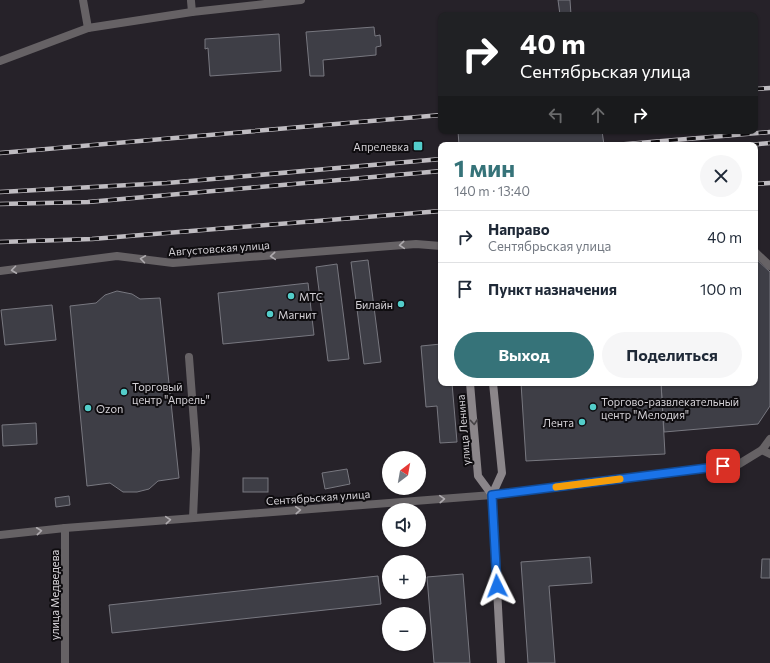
<!DOCTYPE html>
<html lang="ru">
<meta charset="utf-8">
<style>
:root{--surface:#fff;--page:#f6f6f7;--text:#1f2937;--muted:#747a83;--line:#e0e1e3;--accent:#367379}
body{margin:0;font-family:Commissioner,sans-serif;background:var(--page);color:var(--text);height:100vh;display:flex;flex-direction:column;font-size:15px;white-space:nowrap}
*{box-sizing:border-box;margin:0}
p{font-size:13px;color:var(--muted)}
.icon{flex:none;width:22px;height:22px;fill:none;stroke:currentColor;stroke-width:2;stroke-linecap:round;stroke-linejoin:round}
.map{position:relative;flex:1;overflow:hidden}
.drawer{position:absolute;left:438px;top:142px;width:320px;height:244px;display:flex;flex-direction:column;background:var(--surface);border-radius:8px;box-shadow:0 1px 3px #0004}
.drawer>*{flex:none}
.guide{position:absolute;left:438px;top:12px;width:320px;height:122px;border-radius:8px;box-shadow:0 1px 3px #0004;background:#202124;color:#fff;overflow:hidden}
.needle{width:26px;rotate:31deg}
.fabs{position:absolute;left:382px;top:451px;display:grid;gap:8px}
.fabs a{display:grid;place-items:center;width:44px;height:44px;border-radius:50%;background:var(--surface);box-shadow:0 1px 3px #0004;font-size:20px}
.pin{position:absolute;display:grid;place-items:center;width:34px;height:34px;color:#fff;margin:-17px;border-radius:8px;box-shadow:0 2px 6px #0006}
.me{position:absolute;width:44px;margin:-22px;rotate:357deg;stroke-linejoin:round;filter:drop-shadow(0 0 3px #0008)}
.turn{display:flex;align-items:center;gap:14px;height:84px;padding:0 16px;font-size:18px}
.turn .icon{width:52px;height:52px;stroke-width:2.5}
.turn b{display:block;font-size:28px;line-height:34px}
.lanes{display:flex;align-items:center;height:38px;padding:0 16px;background:#0003;justify-content:center;gap:20px;direction:ltr}
.lanes .off{opacity:.35}
.round{display:grid;place-items:center;flex:none;width:42px;height:42px;border-radius:21px;background:var(--page)}
.headline{display:flex;align-items:center;justify-content:space-between;height:68px;padding:0 16px}
h1{font-size:24px;font-weight:700;line-height:30px;color:var(--accent)}
.action{display:flex;gap:8px;margin-top:auto;padding:8px 16px}
.action a{flex:1;height:46px;border-radius:24px;background:var(--accent);color:#fff;font-size:16px;font-weight:700;line-height:46px;text-align:center}
.action a+a{background:var(--page);color:var(--text)}
ul{padding:0;list-style:none}
li{display:flex;align-items:center;gap:12px;height:52px;padding:0 16px;border-top:1px solid var(--line)}
li div{flex:1}
li b{display:block;font-size:15px}
li em{font-style:normal}
.map>svg:first-child{display:block}
</style>
<div class="map">
<svg width="770" height="663" viewBox="0 0 770 663">
<rect width="100%" height="100%" fill="#262229"/>
<g fill="#3e3e46" stroke="#787880">
<path d="M558,0h12l1,15h-11z"/>
<path d="M374,27l1,9 5,-1 1,11 -5,1v8l-53,5 1,16h-14l-4,-44z"/>
<path d="M279,34l2,37 -71,5 -2,-28 -3,1v-10z"/>
<path d="M458,131h144l2,14h-145z"/>
<path d="M755,258l15,14v134l-12,18 -94,8 -3,-49h94z"/>
<path d="M368,260l13,102 -17,2 -13,-102z"/>
<path d="M337,264l12,95 -21,2 -12,-94z"/>
<path d="M308,283l6,52 -91,9 -5,-51z"/>
<path d="M117,291l15,3 8,5 20,-1 19,180 -21,3 -9,8 -12,3h-14l-13,-9 -23,3 -17,-180 26,-3 9,-8z"/>
<path d="M52,305l4,35 -51,5 -4,-35z"/>
<path d="M441,344v39h11l5,59 -17,1 -3,-37 -11,1 -5,-61z"/>
<path d="M521,383h140l4,71 -139,7z"/>
<path d="M36,423l1,21 -34,2 -1,-21z"/>
<path d="M347,469l3,15 -25,5 -3,-16z"/>
<rect x="243" y="478" width="25" height="14"/>
<path d="M69,496l1,9 -14,2 -1,-9z"/>
<path d="M590,557l2,26 -43,3 6,77h-27l-7,-101z"/>
<path d="M762,559h8v19h-9z"/>
<path d="M463,574l7,89h-36l-7,-86z"/>
<path d="M378,576l3,28 -269,29 -3,-28z"/>
</g>
<g fill="none" stroke-linecap="round" stroke-linejoin="round">
<g stroke="#666265" stroke-width="8">
<path d="M83,0l5,28"/>
<path d="M191,1l1,11"/>
<path d="M755,252l15,14"/>
<path d="M189,357l7,92 -3,69"/>
<path d="M762,450l8,4"/>
</g>
<g stroke="#666265" stroke-width="8">
<path d="M0,61l88,-33 104,-16 109,-12"/>
<path d="M0,271l117,-15 56,7 243,-19 25,2"/>
<path d="M0,535l65,-7 427,-33 247,-31 23,-14 8,-11"/>
<path d="M65,663v-135"/>
</g>
<g stroke="#8b868a" stroke-width="8">
<path d="M470,383l8,93 14,19"/>
<path d="M493,383l9,90 -10,22 9,168"/>
</g>
<defs>
<g id="rail">
<path d="M755,89l15,-1"/>
<path d="M615,145l155,-13"/>
<path d="M750,145l20,-2"/>
<path d="M0,153l441,-38"/>
<path d="M755,184l15,-1"/>
<path d="M0,192l167,-9 274,-24"/>
<path d="M0,204l88,-2 353,-31"/>
<path d="M0,242l92,-3 349,-28"/>
</g>
</defs>
<use href="#rail" stroke="#bfbcc1" stroke-width="4.5"/>
<use href="#rail" stroke="#0e0c0f" stroke-width="3" stroke-dasharray="9" stroke-linecap="butt"/>
</g>
<defs><path id="oneway-chevron" d="M-2-3.5L2.5 0L-2 3.5" fill="none" stroke-width="1.6" stroke-linecap="round" stroke-linejoin="round"/></defs>
<g stroke="#aeaaae">
<use href="#oneway-chevron" transform="translate(402 245) rotate(175)"/>
<use href="#oneway-chevron" transform="translate(273 256) rotate(175)"/>
<use href="#oneway-chevron" transform="translate(143 259) rotate(-172)"/>
<use href="#oneway-chevron" transform="translate(14 270) rotate(173)"/>
<use href="#oneway-chevron" transform="translate(442 499) rotate(-4)"/>
<use href="#oneway-chevron" transform="translate(298 510) rotate(-4)"/>
<use href="#oneway-chevron" transform="translate(168 520) rotate(-5)"/>
<use href="#oneway-chevron" transform="translate(39 531) rotate(-6)"/>
</g>
<use stroke="#464346" href="#oneway-chevron" transform="translate(474 422) rotate(85)"/>
<g fill="none" stroke-linecap="round" stroke-linejoin="round">
<defs>
<path id="route" d="M497,586l-5,-91 231,-29"/>
</defs>
<use href="#route" stroke="#114b97" stroke-width="10"/>
<use href="#route" stroke="#1a73e8" stroke-width="7"/>
<path stroke="#f59e0b" stroke-width="7" d="M556,487l64,-8"/>
</g>
<g fill="#53cdca" stroke="#0e0c0f" stroke-width="1.5">
<rect x="413" y="141" width="10" height="10" rx="2"/>
<circle cx="291" cy="296" r="4"/>
<circle cx="401" cy="304" r="4"/>
<circle cx="270" cy="314" r="4"/>
<circle cx="124" cy="392" r="4"/>
<circle cx="593" cy="407" r="4"/>
<circle cx="88" cy="408" r="4"/>
<circle cx="582" cy="422" r="4"/>
</g>
<g text-anchor="middle" dominant-baseline="central" stroke-width="4" stroke-linejoin="round" paint-order="stroke">
<g font-size="11" fill="#d4d1d6" stroke="#0e0c0f" text-anchor="start">
<text x="409" y="146" text-anchor="end">Апрелевка</text>
<text x="299" y="296">МТС</text>
<text x="393" y="304" text-anchor="end">Билайн</text>
<text x="278" y="314">Магнит</text>
<text x="132" y="386">Торговый<tspan x="132" dy="13">центр "Апрель"</tspan></text>
<text x="601" y="401">Торгово-развлекательный<tspan x="601" dy="13">центр "Мелодия"</tspan></text>
<text x="96" y="408">Ozon</text>
<text x="574" y="422" text-anchor="end">Лента</text>
</g>
<g font-size="11" fill="#d4d1d6" stroke="#0e0c0f">
<text transform="translate(219 248) rotate(-4)">Августовская улица</text>
<text transform="translate(463 430) rotate(-95)">улица Ленина</text>
<text transform="translate(318 497) rotate(-4)">Сентябрьская улица</text>
<text transform="translate(54 595) rotate(-90)">улица Медведева</text>
</g>
</g>
</svg>
<div class="fabs">
<a><svg class="needle" viewBox="-14 -14 28 28"><path d="M0-13l5 13h-10z" fill="#e53935"/><path d="M0 13l5-13h-10z" fill="#747a83"/></svg></a>
<a><svg class="icon" aria-label="sound" viewBox="0 0 24 24"><path d="M4 9h4l5-4v14l-5-4H4zM17 9q2 3 0 6"/></svg></a>
<a>+</a>
<a>−</a>
</div>
<div class="pin" style="left:723px;top:466px;background:#d93025"><svg class="icon" aria-label="arrive" viewBox="0 0 24 24"><path d="M6 21V4h12l-3 4 3 4H6"/></svg></div>
<svg class="me" style="left:497px;top:586px" viewBox="-20 -20 40 40"><path d="M0-17L14 15 0 8-14 15z" fill="#1a73e8" stroke="#fff" stroke-width="4"/></svg>
<div class="guide">
<div class="turn"><svg class="icon" aria-label="right" viewBox="0 0 24 24"><path d="M7 20v-9h11M14 6l5 5-5 5"/></svg><div><b>40 m</b>Сентябрьская улица</div></div>
<div class="lanes"><svg class="icon off" aria-label="left" viewBox="0 0 24 24"><path d="M17 20v-9H6M10 6l-5 5 5 5"/></svg><svg class="icon off" aria-label="ahead" viewBox="0 0 24 24"><path d="M12 20V5M6 11l6-6 6 6"/></svg><svg class="icon" aria-label="right" viewBox="0 0 24 24"><path d="M7 20v-9h11M14 6l5 5-5 5"/></svg></div>
</div>
<section class="drawer">
<div class="headline"><div><h1>1 мин</h1><p>140 m · 13:40</p></div><a class="round"><svg class="icon" aria-label="close" viewBox="0 0 24 24"><path d="M6 6l12 12M18 6L6 18"/></svg></a></div>
<ul>
<li><svg class="icon" aria-label="right" viewBox="0 0 24 24"><path d="M7 20v-9h11M14 6l5 5-5 5"/></svg><div><b>Направо</b><p>Сентябрьская улица</p></div><em>40 m</em></li>
<li><svg class="icon" aria-label="arrive" viewBox="0 0 24 24"><path d="M6 21V4h12l-3 4 3 4H6"/></svg><div><b>Пункт назначения</b></div><em>100 m</em></li>
</ul>
<div class="action"><a>Выход</a><a>Поделиться</a></div>
</section>
</div>
